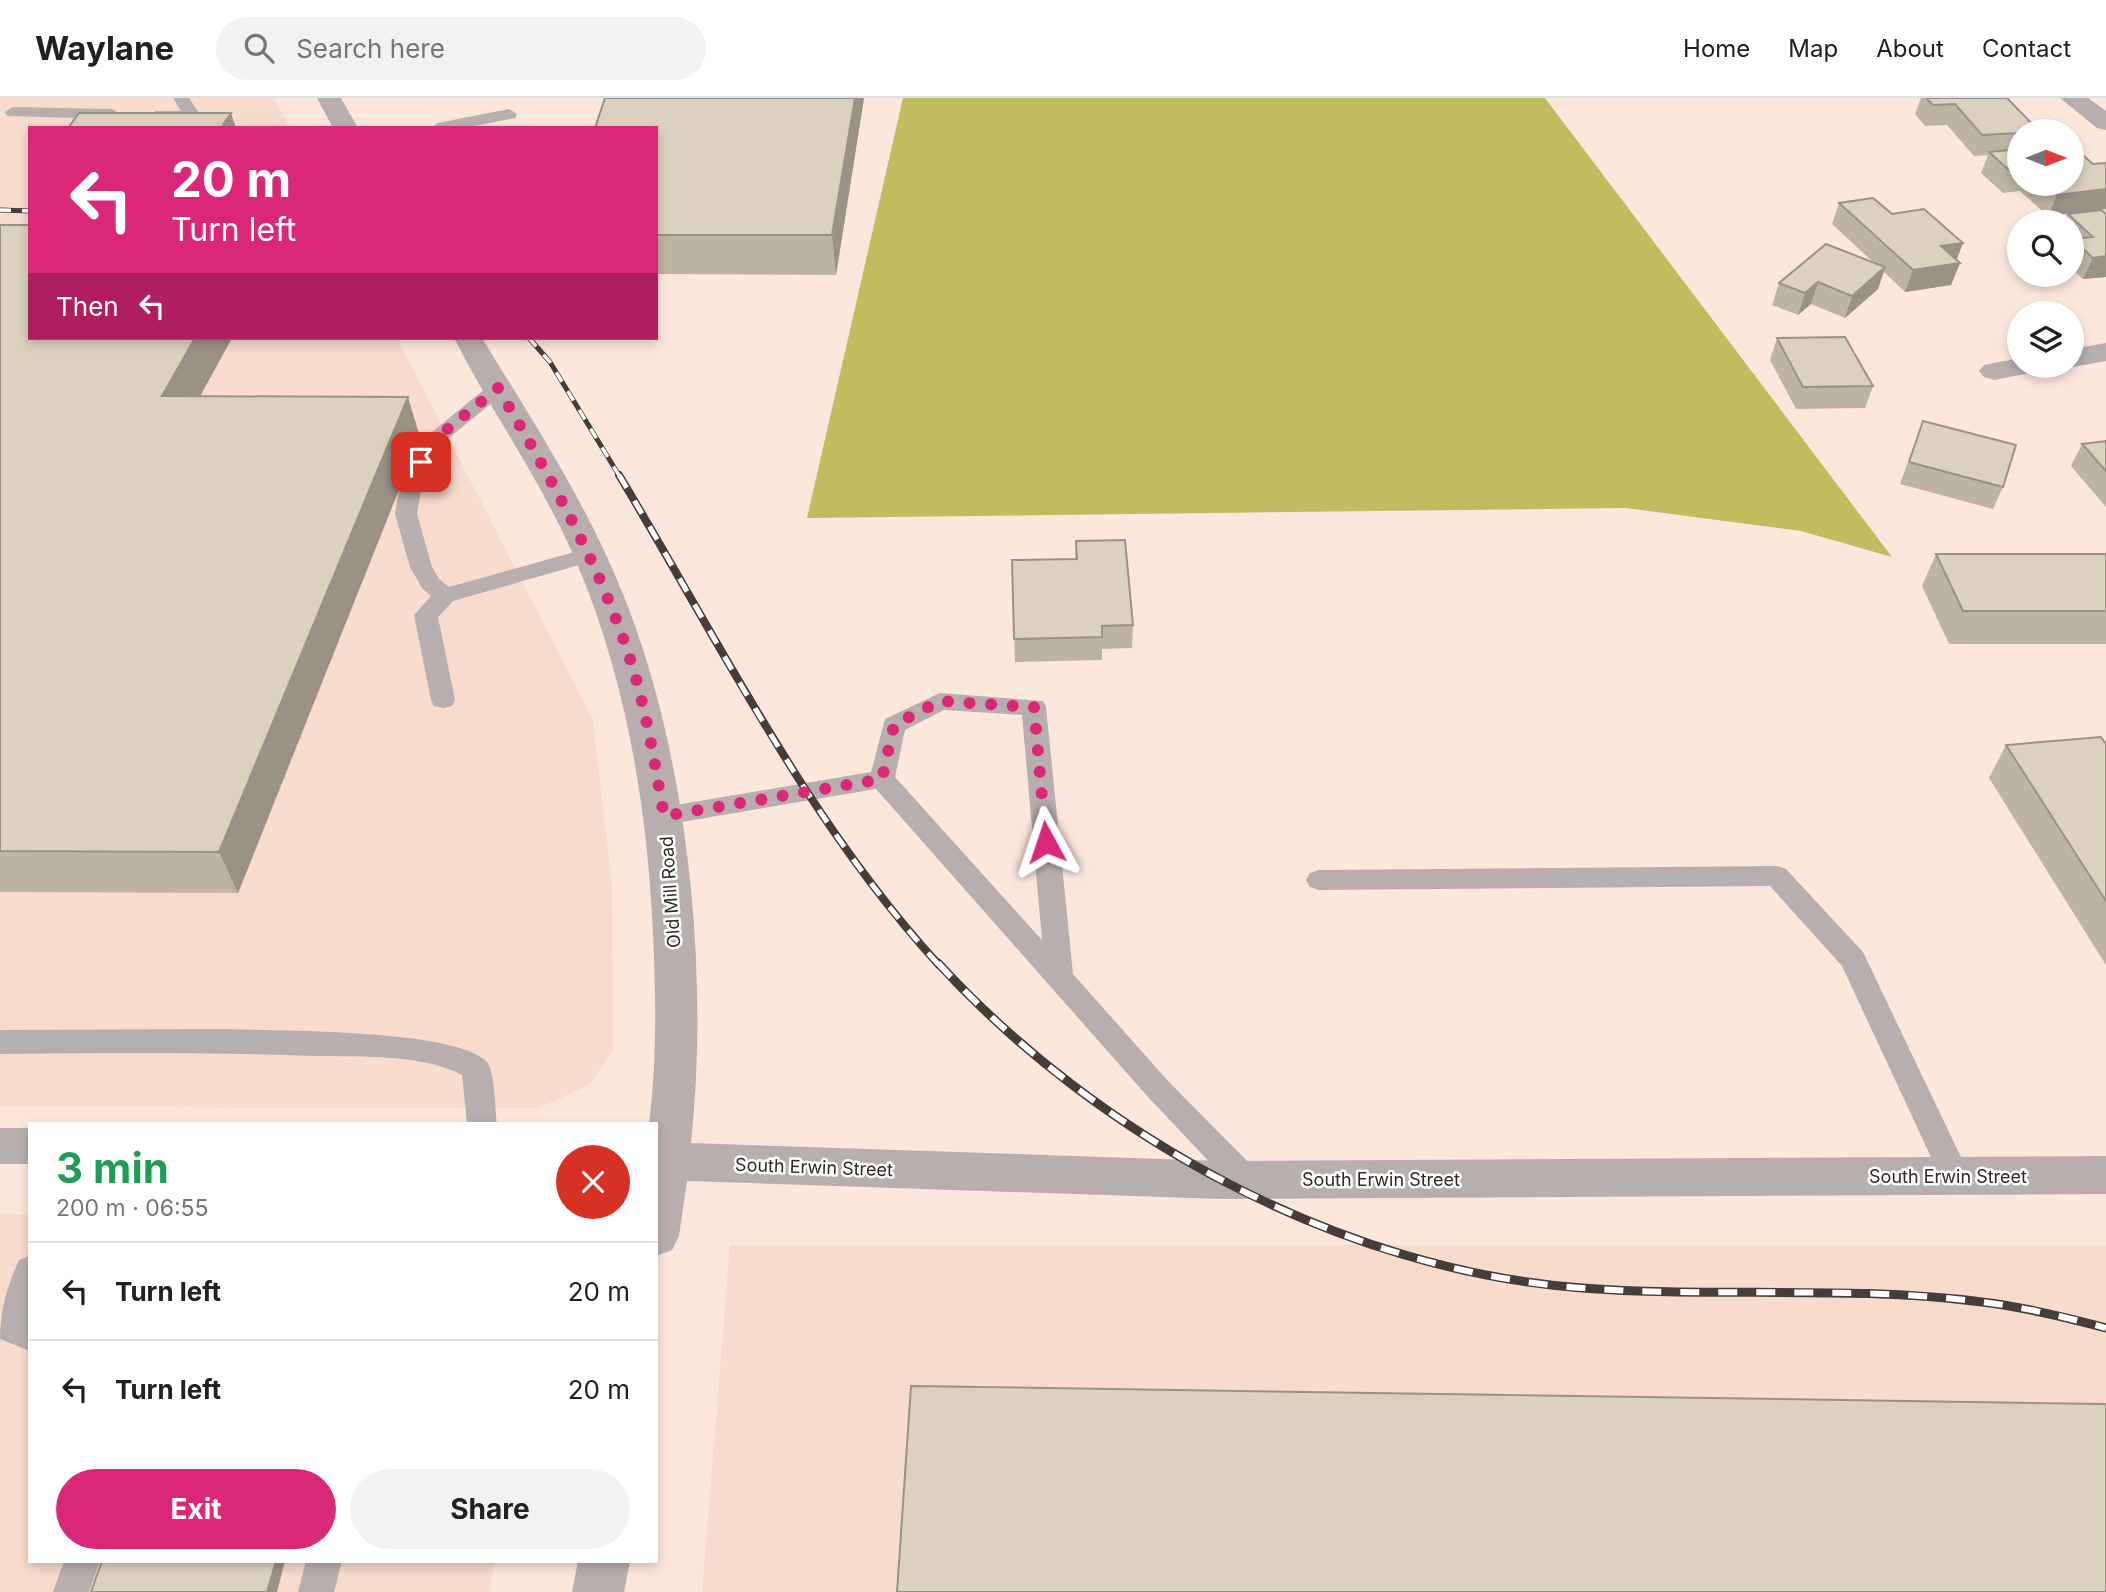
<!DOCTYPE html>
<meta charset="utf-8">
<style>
:root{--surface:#fff;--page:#f2f2f2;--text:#202124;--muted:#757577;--line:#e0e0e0;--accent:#db2777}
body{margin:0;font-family:Inter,sans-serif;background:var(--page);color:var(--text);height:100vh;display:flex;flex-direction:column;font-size:26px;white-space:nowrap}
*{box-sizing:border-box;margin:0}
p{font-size:23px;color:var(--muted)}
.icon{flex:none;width:38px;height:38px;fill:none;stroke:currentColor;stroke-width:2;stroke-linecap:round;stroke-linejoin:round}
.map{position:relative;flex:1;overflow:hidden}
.panel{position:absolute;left:28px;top:1024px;width:630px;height:441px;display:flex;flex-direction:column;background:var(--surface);border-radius:0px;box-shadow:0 4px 10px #0003}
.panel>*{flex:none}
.banner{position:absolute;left:28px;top:28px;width:630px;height:214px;border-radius:0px;box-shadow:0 4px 10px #0003;background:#db2777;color:#fff;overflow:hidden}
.needle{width:46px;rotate:90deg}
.controls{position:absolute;left:2007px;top:21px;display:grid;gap:14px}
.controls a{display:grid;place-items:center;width:77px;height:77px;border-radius:50%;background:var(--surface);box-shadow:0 4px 10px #0003;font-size:35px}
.pin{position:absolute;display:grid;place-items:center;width:60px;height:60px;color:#fff;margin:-30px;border-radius:14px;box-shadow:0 4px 10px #0006}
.me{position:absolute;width:77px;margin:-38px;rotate:355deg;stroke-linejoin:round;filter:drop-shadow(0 0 5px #0008)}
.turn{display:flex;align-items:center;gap:24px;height:147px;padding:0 28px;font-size:32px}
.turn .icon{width:91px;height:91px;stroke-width:2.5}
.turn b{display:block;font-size:49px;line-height:60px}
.then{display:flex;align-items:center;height:66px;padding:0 28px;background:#0003;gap:14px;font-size:26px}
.round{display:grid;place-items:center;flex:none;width:74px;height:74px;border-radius:37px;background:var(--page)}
.headline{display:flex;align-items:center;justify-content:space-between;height:119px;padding:0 28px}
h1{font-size:42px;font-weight:700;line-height:52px;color:#1e9e55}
.primary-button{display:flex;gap:14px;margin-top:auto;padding:14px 28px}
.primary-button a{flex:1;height:80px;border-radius:42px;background:var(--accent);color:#fff;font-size:28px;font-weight:700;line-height:80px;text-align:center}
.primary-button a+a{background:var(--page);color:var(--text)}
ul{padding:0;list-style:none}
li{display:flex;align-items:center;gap:21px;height:98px;padding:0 28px;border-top:2px solid var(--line)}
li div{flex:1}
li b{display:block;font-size:26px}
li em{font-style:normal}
header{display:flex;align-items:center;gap:42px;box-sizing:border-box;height:98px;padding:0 35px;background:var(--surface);border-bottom:2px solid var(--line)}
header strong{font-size:33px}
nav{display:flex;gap:38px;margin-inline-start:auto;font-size:24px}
.search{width:490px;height:63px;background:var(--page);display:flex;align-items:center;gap:18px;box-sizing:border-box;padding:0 24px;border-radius:38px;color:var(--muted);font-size:26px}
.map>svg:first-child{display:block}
</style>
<header>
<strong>Waylane</strong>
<div class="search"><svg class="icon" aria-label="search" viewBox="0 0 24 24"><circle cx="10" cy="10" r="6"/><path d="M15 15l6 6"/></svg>Search here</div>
<nav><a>Home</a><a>Map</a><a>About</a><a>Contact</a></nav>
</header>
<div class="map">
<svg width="2106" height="1494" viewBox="0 0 2106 1494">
<rect width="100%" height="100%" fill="#fce7dd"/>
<g fill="#f7dbcd">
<path d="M0,0h274l16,30h-260v210h367l196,382 19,166 1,164 -23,34 -51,24 -539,-1z"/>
<path d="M0,1115l30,2v346h465l-6,31h-489z"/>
<path d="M730,1147h1376v347h-1404z"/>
</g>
<path fill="#c1bc5e" d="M903,0h642l347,459 -91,-26 -175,-23 -819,10z"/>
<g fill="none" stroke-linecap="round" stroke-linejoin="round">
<g fill="#b9aeae" fill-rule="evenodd">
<path d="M173,0h16l12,18 -2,4 -44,-1 -2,-4 2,-4h26z"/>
<path d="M13,9l99,2 8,5 -8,5 -105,-3 -2,-4z"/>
<path d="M509,11l8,5 -2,4 -50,10h-35l8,-5z"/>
<path d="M498,284l7,2 3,4 -3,4 -62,51 -21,41 -5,30 15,53 7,12 10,8 140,-39 8,2 3,5 -3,5 -144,41 -15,16 17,83 -3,6 -9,2 -9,-2 -3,-6 -17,-85 17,-19 -9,-8 -12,-21 -15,-53 5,-30 27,-48 64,-52z"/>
<path d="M940,595l103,8 3,6 27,267 95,107 89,90 4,9 -4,9 -11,4 -11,-4 -87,-92 -272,-308 -212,36 -9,-2 -4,-7 4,-7 9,-2 207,-35 14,-53zM944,612l78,5 20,225 -147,-163 10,-47z"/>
<path d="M1777,768l9,3 77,83 107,224 -4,9 -11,4 -11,-4 -102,-219 -72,-80 -451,4 -9,-3 -4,-7 4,-7 9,-3z"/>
<path d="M227,931c51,2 226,0 259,32 9,8 9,49 11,63h-30l-5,-49c-39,-21 -102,-18 -147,-19 -105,-4 -210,-3 -315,-2v-24z"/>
<path d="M30,1158v95l-30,-12c0,-28 7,-53 19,-79z"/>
<path d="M64,1463h36l-11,31h-36z"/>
<path d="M306,1463h36l-8,31h-36z"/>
</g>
<g fill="#b9aeae" fill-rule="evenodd">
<path d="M2060,0h28l18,13v19l-9,-2z"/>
<path d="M2106,245v18l-34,6 -4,-1h4v-17z"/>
<path d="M2020,260v8h20l-5,6 -41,8 -10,-3 -5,-6 5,-6z"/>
</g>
<g fill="#b9aeae" fill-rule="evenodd">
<path d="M317,0h24l17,30h-25z"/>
<path d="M454,240h28c53,87 110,173 146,269 61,158 81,368 63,536l530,18 885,-5v38l-885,5 -534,-18 -8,55 -7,14 -16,6v-132h-7c8,-64 7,-127 4,-191 -6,-128 -27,-254 -77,-372 -34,-79 -84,-148 -122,-223z"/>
<rect x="0" y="1030" width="30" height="36"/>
<path d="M578,1463h52l-6,31h-52z"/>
</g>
<defs>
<g id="rail-far2">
<path d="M0,112l30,1"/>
<path d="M529,240l21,24 70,115"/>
</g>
<path id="rail-far1" d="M619,377c100,166 188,346 320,490"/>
<path id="rail" d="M938,865c161,175 403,307 644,325 133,10 267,-3 400,14 42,5 83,15 124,26"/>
</defs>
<use href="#rail-far2" stroke="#463c38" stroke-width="5"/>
<use href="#rail-far1" stroke="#463c38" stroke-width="8"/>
<use href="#rail" stroke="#463c38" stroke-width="9"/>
<use href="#rail-far2" stroke="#fff" stroke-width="3.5" stroke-dasharray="11" stroke-linecap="butt"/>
<use href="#rail-far1" stroke="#fff" stroke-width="5" stroke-dasharray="15" stroke-linecap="butt"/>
<use href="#rail" stroke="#fff" stroke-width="6" stroke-dasharray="19" stroke-linecap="butt"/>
</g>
<g fill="#bdb4a4">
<path d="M864,0l-28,177 -180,-1v-146z"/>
<path d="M1921,0h86l13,33v53h52l21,-20 13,-1v46l-5,1 5,4v63l-23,2 -11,-10v-47h-8l3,-8 -19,2 -28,-25 -17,2 -22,-20 7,-18 -14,1 -27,-31 -22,1 -10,-12z"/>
<path d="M1839,105l53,11 64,46 4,3 -9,22 -46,7 -21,-20 -6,17 -33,29 -34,-14 -13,11 -26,-10 7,-22 94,-21 -41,-38z"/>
<path d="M0,127l30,113h202l-32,58 220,41 -182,456 -238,-1z"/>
<path d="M1777,240l96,48 -8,22 -69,1 -26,-49z"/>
<path d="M1923,323l80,66 -10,22 -93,-25z"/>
<path d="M2106,343v66l-35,-41 11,-22z"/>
<path d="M1076,443l57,84 -1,23 -30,1v11l-87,2 -3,-102 63,-1z"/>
<path d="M1936,456h170v90h-157l-27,-58z"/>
<path d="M2106,646v221l-117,-187 17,-33z"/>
</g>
<g fill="#9a9286">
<path d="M855,0h9l-28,177 -4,-40z"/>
<path d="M231,15l5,15h-15z"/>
<path d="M2106,91v20l-58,7 9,-21z"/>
<path d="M1963,145l-8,21 5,-1 -9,22 -46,7 8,-22 28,-24z"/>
<path d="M2106,158v21l-23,2 10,-21z"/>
<path d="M1885,169l-7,22 -33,29 7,-22z"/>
<path d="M1818,184l-7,22 -13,11 7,-22z"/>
<path d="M195,240h37l-54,98 -16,-40z"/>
<path d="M408,299l12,40 -182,456 -19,-41z"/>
<path d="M276,1463h9l-8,31h-10z"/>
</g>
<g fill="#dcd1bf" stroke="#9a9286" stroke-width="2">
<path d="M605,0h250l-23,137h-176v-107h-61z"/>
<path d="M1926,0h81l32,33h-19v2l-38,2 -27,-31 -22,1z"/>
<path d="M79,15h152l-10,15h-153z"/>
<path d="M2072,48l21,18 13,-1v26l-49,6 -13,-11h28z"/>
<path d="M2020,51v22l-9,1 -22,-20z"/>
<path d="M1873,100l19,16 32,-5 39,34 -22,3 19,17 -47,7 -74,-67z"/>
<path d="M2101,112l5,4v42l-13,2 -21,-19 21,-2 -25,-23z"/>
<path d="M0,127h30v113h165l-33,58 246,1 -189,455 -219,-1z"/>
<path d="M1826,146l59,23 -33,29 -34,-14 -13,11 -26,-10z"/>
<path d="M1845,239l28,49 -70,1 -26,-49z"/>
<path d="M1923,323l93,24 -13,42 -94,-25z"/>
<path d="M2106,343v30l-24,-27z"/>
<path d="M1125,442l8,85 -31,1v11l-88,2 -2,-79 65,-1 -1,-18z"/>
<path d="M1936,456h170v57h-143z"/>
<path d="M2101,639l5,7v157l-100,-156z"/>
<path d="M911,1288l1195,18v188h-1209z"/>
<path d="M102,1463h174l-9,31h-176z"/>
</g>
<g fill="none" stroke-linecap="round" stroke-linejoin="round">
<path stroke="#db2777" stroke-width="12" stroke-dasharray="0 21.6" d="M421,364l13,-22 64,-52c52,89 103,178 134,277 15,49 23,100 32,151l218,-37 12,-54 46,-24 94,6 12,135"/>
</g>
<g text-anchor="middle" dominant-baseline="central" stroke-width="5" stroke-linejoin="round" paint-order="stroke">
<g font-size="18" fill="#302825" stroke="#fff">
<text transform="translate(670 794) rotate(-94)">Old Mill Road</text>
<text transform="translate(814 1069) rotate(2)">South Erwin Street</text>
<text x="1948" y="1078">South Erwin Street</text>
<text x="1381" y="1081">South Erwin Street</text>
</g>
</g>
</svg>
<div class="controls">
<a><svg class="needle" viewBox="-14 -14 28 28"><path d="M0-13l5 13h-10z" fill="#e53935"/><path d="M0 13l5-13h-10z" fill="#757577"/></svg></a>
<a><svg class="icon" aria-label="search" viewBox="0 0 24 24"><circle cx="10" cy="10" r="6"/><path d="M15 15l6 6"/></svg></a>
<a><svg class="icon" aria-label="layers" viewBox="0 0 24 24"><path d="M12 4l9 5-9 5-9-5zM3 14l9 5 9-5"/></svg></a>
</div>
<div class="pin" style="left:421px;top:364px;background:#d93025"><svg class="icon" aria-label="arrive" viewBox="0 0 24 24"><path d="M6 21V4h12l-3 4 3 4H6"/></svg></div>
<svg class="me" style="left:1046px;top:744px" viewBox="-20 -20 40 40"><path d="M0-17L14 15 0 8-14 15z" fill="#db2777" stroke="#fff" stroke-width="4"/></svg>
<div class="banner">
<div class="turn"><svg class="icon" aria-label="left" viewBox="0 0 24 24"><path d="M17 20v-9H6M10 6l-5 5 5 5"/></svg><div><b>20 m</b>Turn left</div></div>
<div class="then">Then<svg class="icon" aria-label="left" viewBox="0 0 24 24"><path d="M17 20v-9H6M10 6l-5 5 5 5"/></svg></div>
</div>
<section class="panel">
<div class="headline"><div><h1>3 min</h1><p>200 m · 06:55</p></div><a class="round" style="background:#d93025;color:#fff"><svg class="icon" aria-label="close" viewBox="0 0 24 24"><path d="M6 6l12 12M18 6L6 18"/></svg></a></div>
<ul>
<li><svg class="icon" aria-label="left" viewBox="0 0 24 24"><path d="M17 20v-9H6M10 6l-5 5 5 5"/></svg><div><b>Turn left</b></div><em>20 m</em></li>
<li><svg class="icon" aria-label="left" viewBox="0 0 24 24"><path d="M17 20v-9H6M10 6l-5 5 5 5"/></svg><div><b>Turn left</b></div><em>20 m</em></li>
</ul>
<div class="primary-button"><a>Exit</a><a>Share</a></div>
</section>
</div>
